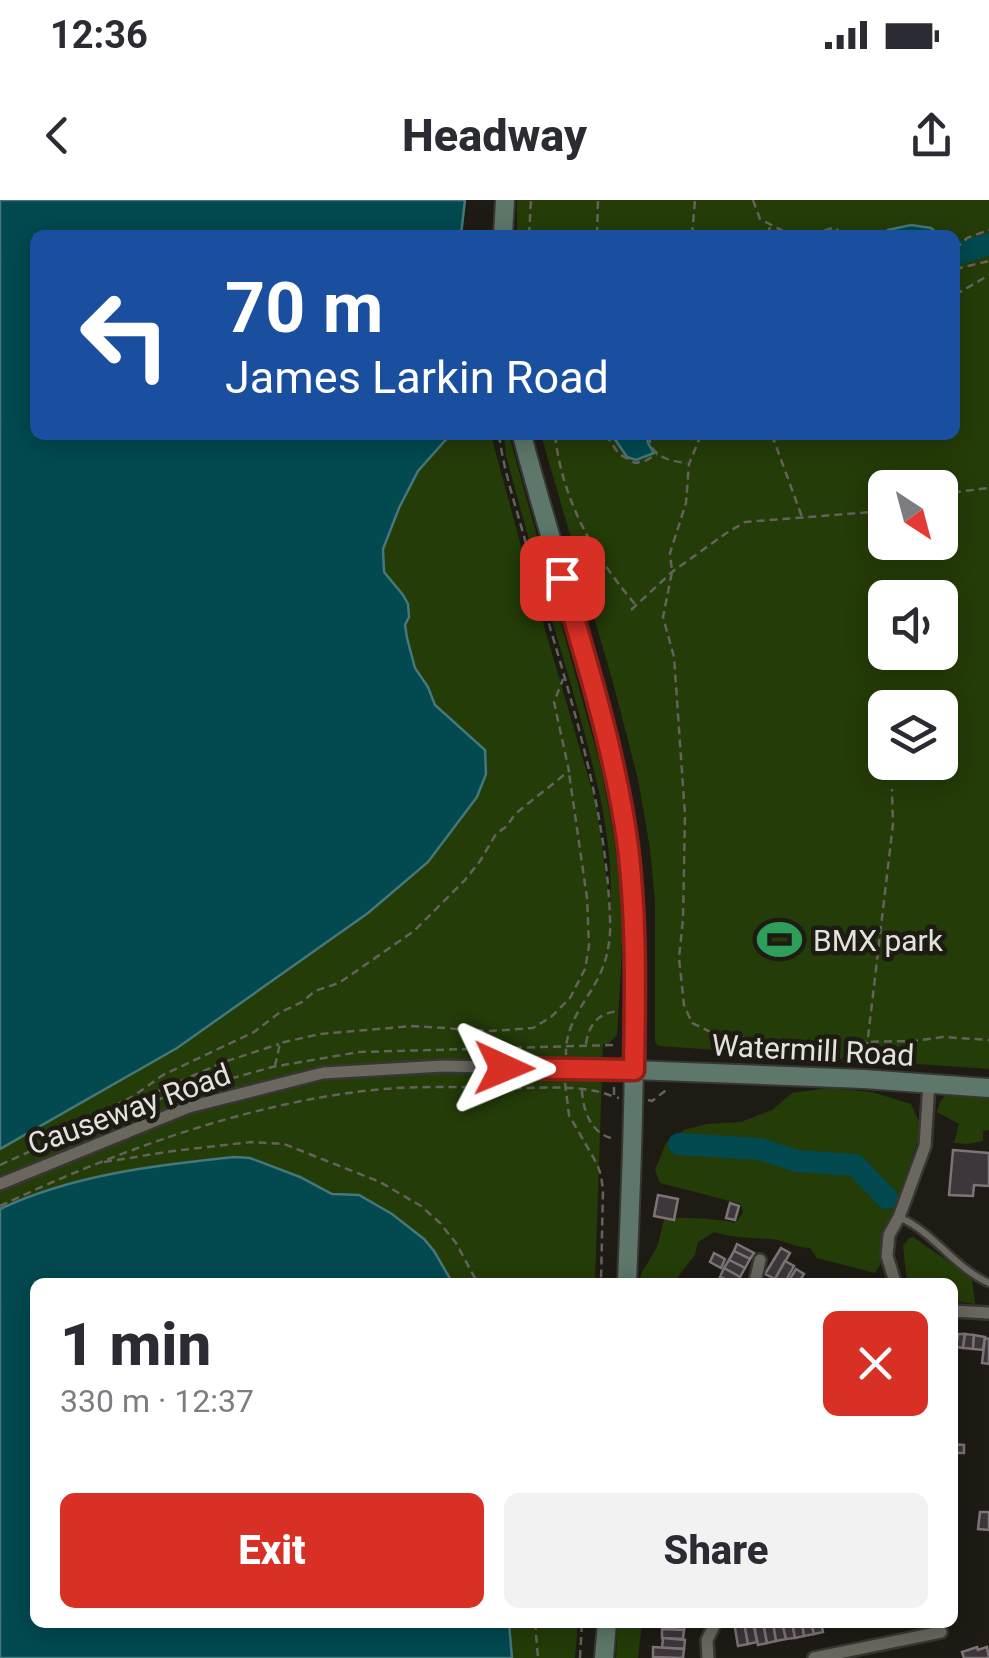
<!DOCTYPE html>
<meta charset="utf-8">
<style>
:root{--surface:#fff;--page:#f2f2f3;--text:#2b2b33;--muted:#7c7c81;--accent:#d93025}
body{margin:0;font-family:Roboto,sans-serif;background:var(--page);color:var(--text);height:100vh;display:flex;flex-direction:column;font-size:38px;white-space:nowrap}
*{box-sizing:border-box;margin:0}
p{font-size:32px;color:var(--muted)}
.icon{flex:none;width:55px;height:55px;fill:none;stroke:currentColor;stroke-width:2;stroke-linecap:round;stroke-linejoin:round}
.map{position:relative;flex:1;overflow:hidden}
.details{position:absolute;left:30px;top:1078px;width:928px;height:350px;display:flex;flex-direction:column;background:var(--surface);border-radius:15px;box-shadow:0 5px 25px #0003}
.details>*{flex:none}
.top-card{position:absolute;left:30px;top:30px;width:930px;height:210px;border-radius:15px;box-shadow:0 5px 25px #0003;background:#1a4fa0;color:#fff;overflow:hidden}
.needle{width:65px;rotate:144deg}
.fabs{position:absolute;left:868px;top:270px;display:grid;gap:20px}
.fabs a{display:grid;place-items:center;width:90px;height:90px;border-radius:15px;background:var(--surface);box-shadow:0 5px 25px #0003;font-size:50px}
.pin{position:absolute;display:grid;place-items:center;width:85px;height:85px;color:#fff;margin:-42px;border-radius:20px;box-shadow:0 5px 15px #0006}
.me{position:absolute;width:110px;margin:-55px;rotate:91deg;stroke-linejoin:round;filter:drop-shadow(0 0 8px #0008)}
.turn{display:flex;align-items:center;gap:35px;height:210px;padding:0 30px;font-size:45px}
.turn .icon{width:130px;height:130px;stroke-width:2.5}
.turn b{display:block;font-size:70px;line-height:85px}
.round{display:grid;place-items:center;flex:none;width:105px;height:105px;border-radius:15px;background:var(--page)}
.overview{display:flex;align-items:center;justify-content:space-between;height:170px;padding:0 30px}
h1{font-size:60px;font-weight:800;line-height:75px}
.primary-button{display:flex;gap:20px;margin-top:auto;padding:20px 30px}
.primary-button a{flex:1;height:115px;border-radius:15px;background:var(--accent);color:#fff;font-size:40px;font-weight:800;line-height:115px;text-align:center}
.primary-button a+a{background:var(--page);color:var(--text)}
.status{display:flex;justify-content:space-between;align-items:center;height:70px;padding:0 50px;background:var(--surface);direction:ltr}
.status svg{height:28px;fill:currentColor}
header{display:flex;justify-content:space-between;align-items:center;height:130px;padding:0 30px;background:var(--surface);font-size:45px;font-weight:800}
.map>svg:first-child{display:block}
</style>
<div class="status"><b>12:36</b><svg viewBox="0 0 49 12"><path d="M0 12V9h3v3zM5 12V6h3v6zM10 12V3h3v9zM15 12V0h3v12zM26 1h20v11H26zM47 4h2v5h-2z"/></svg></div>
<header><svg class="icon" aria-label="back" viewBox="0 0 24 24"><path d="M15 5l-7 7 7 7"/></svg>Headway<svg class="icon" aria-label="share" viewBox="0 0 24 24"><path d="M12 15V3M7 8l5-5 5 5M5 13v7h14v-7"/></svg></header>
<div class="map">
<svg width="989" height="1458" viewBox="0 0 989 1458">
<rect width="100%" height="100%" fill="#1d1b14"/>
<g fill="#243c08" fill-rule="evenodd">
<path d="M0,0h465l-4,35h-426v200h456l34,126 71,243 14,99c5,-70 -22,-157 -41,-225 -22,-74 -43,-148 -63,-222l-2,-21h5l90,325c12,56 23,115 23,172 0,34 -3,69 -5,103l-9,9h-5l-8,238h-560v340l543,1 -3,35h-575z"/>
<path d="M517,0h472v869l-330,-23 -4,-4v-141l-5,-52 -12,-70 -26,-100 -71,-244h414v-200h-438zM885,288h55v54h-55zM885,398h55v54h-55zM885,508h55v54h-55z"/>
<path d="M828,888l44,4 39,12 11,24 -40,118 -2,19 -5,8 -58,-15 -7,-10c-14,0 -25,-8 -39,-9 -20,-1 -37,-1 -57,-7l-16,10 -3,13 -21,27h-34l1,-8 16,-27 7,-27c12,-4 59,-1 71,3l8,-10 -2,-9 -81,-21 -5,-13 11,-27 18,-13 22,-6 35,-2 31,-12 20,-17z"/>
<path d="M948,892l41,7v31l-6,1v10l-15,3 -14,-1 5,-19 -22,-12 3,-10z"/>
<path d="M913,1037l59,41 3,26 -22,-3 -1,-19h-45l-4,-36 6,-8z"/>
<path d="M618,1423h24l-4,35h-22z"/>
</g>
<g fill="#024950" stroke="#46777a" stroke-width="2.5">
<path d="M0,0h465l-4,35h-426v200h415l-32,36 -19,37 -16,41 1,23 19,23 5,9 1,13 -4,8 2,13 8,30 13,19 7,18 50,45 1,24 -9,23 -49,65 -60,51 -191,135 -177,101z"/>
<path d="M911,25l20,3 8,7h-59l8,-5z"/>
<path d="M612,235h35l1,8 6,10 -18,7 -9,-3z"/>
<path d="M234,957l16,1 50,19 32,17 27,1 33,19 32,25 10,12 18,31h-417v340l474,1 3,35h-512v-449c72,-34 156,-44 234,-52z"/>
</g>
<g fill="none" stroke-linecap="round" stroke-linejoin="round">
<g stroke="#024950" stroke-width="22">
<path d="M955,55l34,-11"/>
<path d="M679,944l81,5 37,12 58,4 32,33"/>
</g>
</g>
<g fill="#3d363a" stroke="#7d7478" stroke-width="2.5">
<path d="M953,950l36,3v33l-15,-1 -1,11 -24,-1z"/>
<path d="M658,995l20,4 -4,21 -20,-4z"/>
<path d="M730,1003l9,3 -4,14 -9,-2z"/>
<path d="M737,1044l17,9 -4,6 -16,-8z"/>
<path d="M781,1048l9,5 -15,26 -10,-5z"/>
<path d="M734,1051l16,8 -5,9 -16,-8z"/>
<path d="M714,1053l11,6 -4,9 -11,-6z"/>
<path d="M729,1060l16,8 -5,9 -16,-9z"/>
<path d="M785,1061l9,5 -9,16h-5l-5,-3z"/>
<path d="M724,1068l16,9 -3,5h-6l-11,-5z"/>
<path d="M796,1069l8,5 -5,8h-11z"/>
<path d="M958,1134h7l-2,14 -7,-1z"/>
<path d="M965,1134l9,1 -1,14 -10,-1z"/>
<path d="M974,1135l11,2 -2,13 -10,-1z"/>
<path d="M985,1138l4,1v25l-7,-1z"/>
<path d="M952,1244l12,1v8h-12z"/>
<path d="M980,1312h9v18l-11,-1z"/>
<path d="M659,1422h26l-1,8 -15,-1v-3l-10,-1z"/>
<path d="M734,1422h10l4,22 -10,2z"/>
<path d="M744,1422h9l4,20 -9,2z"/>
<path d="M755,1422h8l4,21 -9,2 -4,-21z"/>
<path d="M763,1422h10l3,19 -9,2z"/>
<path d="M773,1422h9l4,17 -10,2z"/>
<path d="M782,1422h10l3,16 -9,1z"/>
<path d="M792,1422h10l2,14 -9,2z"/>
<path d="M802,1422h9l3,12 -10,2z"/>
<path d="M811,1422h10l2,10 -9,2z"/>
<path d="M662,1429l22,1 -1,9 -21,-1z"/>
<path d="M663,1438l22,2 -1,9 -22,-1z"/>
<path d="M653,1447l31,2 -1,9 -30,-1z"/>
<path d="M977,1447l1,3 9,-3 2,11h-25l-2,-6z"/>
</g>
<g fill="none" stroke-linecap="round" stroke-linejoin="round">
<defs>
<path id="service" d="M901,1018c33,15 54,50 88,65"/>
<g id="minor">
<path d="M0,984l189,-77 134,-34 120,-7 191,4"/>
<path d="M755,1082l5,-22"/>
<path d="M895,1082l-8,-26 2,-21 10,-18 26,-71 4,-63"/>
<path d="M952,1111l37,2"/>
<path d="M708,1458l-1,-18 6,-12"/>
<path d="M814,1458l127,-26"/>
</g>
<g id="secondary">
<path d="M503,35l2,-35"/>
<path d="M522,235c35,135 84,267 105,406 7,50 7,101 7,152 1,97 -3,193 -7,289"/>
<path d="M634,870l230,9 125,9"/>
<path d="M604,1458l3,-36"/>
</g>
</defs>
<use href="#service" stroke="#383632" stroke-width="11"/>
<use href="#minor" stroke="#383632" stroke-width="16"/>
<use href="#secondary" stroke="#383632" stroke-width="22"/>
<g stroke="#64625c" stroke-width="2.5" stroke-dasharray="8 5" stroke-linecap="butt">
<path d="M753,0l7,19 31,16"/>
<path d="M529,35l2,-35"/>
<path d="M597,35l1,-35"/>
<path d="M692,35l3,-35"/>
<path d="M768,35l2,-9"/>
<path d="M812,35l20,-7 5,1 3,6"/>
<path d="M955,49l12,-11 22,-8"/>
<path d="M955,69l34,-8"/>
<path d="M955,95l34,-20"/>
<path d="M499,235c5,38 18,75 28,112 33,122 79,244 83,372 1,19 -2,36 -9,53 -13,29 -36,49 -35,83"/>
<path d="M555,235c7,64 38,120 80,169"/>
<path d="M591,235l17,3 11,16 16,9 10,-2 12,-7"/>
<path d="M649,235c1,22 20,26 38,28"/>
<path d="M701,235l-12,29 -3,39 -16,50 2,19 -9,45 11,40 11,158 -2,104 -4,39 5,47 8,18 21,10 68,10 133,-2 29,-4 46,3"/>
<path d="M772,235l30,82"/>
<path d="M940,294l49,-6"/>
<path d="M631,410l41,-38 53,-38 20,-12 127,-10 13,-3"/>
<path d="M586,844c3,-20 12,-31 33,-33"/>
<path d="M865,863l28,-239 -1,-35"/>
<path d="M275,866l5,-23 40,-9 93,-8 78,5 42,-3 18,-11 19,-19 15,-29 4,-23 -2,-48 -18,-125"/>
<path d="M565,883l4,32 28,49 4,11 2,15 -2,92"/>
<path d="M614,887v10l5,1"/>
<path d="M582,890c1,22 10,46 34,49"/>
<path d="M648,900l4,1 17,-13"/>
<path d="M149,903l3,-9 72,-32 55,-18"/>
<path d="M99,923l2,-11 31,-15 31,-22 91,-43 25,-19 23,-11 13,-11 24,-8 75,-52 51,-51 15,-19 16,-27 11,-8 8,-12 54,-43 -15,-69 9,-23"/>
<path d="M104,962l69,-11 78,-9 33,2 96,38 41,24 19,17 16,20 21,39"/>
<path d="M0,965l55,-25 110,-43 107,-30 87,-15 255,-7v4"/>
<path d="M0,1006c110,-52 234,-98 356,-114 50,-7 102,-5 152,-4 34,1 75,-5 106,9"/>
<path d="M535,1422l3,36"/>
<path d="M580,1458l2,-36"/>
</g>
<use href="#service" stroke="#6a675f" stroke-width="6"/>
<use href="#minor" stroke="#6a675f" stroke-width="11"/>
<use href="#secondary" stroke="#5d786a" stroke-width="18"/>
</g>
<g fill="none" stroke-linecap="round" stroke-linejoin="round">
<defs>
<path id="route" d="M504,868l130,2c1,-74 3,-149 -6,-223 -12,-91 -40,-181 -66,-269"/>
</defs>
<use href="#route" stroke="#8d1f18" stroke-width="25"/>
<use href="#route" stroke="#d93025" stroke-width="18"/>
</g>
<defs>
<symbol id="stadium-bare" viewBox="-9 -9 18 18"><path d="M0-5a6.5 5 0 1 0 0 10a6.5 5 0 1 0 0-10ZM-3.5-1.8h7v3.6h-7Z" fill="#2e9e5b" stroke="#1d1b14" stroke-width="2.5" paint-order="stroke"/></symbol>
</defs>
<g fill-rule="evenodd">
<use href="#stadium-bare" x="748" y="708" width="63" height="63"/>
</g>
<g text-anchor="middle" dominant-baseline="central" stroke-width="9" stroke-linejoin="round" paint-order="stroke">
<g font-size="30" fill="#e3e2dd" stroke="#1d1b14" text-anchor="start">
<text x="813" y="740">BMX park</text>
</g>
<g font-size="30" fill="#e3e2dd" stroke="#1d1b14">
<text transform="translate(813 850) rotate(3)">Watermill Road</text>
<text transform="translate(129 909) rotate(-20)">Causeway Road</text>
</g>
</g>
</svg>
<div class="fabs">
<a><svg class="needle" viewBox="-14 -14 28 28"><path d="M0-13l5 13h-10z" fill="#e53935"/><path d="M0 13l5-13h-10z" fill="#7c7c81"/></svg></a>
<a><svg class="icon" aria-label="sound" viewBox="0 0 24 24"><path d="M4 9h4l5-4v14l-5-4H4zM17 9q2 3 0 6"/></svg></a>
<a><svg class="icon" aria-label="layers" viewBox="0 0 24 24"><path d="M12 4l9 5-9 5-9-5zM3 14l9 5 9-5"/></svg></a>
</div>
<div class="pin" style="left:562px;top:378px;background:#d93025"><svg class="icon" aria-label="arrive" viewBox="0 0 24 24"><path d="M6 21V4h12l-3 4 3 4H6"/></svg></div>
<svg class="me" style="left:504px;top:868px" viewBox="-20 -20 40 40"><path d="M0-17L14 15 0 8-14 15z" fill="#d93025" stroke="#fff" stroke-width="4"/></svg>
<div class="top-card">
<div class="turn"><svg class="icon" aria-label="left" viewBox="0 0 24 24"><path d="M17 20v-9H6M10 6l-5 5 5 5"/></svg><div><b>70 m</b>James Larkin Road</div></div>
</div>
<section class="details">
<div class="overview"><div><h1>1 min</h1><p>330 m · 12:37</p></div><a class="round" style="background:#d93025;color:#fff"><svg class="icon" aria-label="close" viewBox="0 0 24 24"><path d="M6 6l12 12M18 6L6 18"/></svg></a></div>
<div class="primary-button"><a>Exit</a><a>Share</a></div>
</section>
</div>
